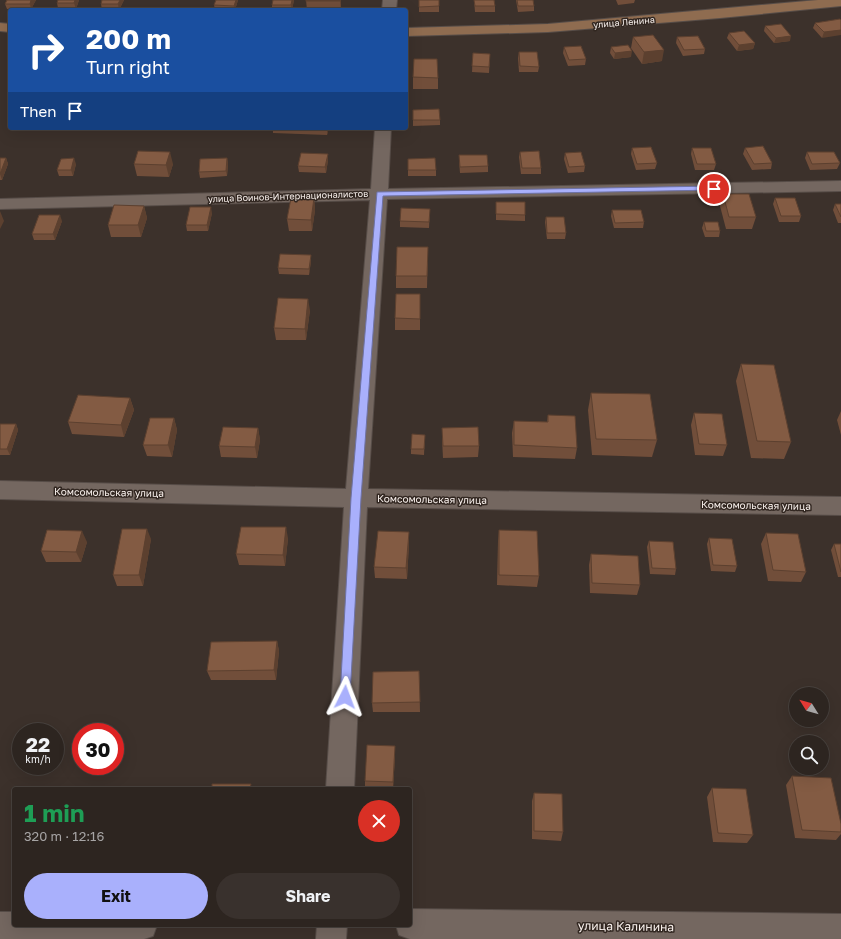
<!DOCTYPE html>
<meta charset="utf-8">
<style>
:root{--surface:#2d2520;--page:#39312d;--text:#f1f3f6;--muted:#a7a5a5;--line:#48423e;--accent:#a9b0fc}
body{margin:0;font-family:"Golos Text",sans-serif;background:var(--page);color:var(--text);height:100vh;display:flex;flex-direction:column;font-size:15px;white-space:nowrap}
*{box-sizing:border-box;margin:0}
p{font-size:13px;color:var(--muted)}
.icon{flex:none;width:22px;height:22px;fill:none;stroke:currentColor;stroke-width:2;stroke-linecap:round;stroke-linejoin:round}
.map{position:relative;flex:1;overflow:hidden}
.details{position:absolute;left:12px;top:787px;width:400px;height:140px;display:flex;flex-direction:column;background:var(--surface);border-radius:4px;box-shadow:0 4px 16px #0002,0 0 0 1px var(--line)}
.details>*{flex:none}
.guide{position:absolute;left:8px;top:8px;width:400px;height:122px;border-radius:4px;box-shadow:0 4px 16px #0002,0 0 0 1px var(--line);background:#1a4fa0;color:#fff;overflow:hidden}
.needle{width:26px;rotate:307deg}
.controls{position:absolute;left:789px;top:687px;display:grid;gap:8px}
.controls a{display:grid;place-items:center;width:40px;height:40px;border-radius:50%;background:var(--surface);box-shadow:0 4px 16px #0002,0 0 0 1px var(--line);font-size:20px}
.speed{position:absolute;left:12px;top:723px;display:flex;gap:8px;font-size:20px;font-weight:700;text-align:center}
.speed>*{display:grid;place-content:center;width:52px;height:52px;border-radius:50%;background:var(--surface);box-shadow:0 4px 16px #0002,0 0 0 1px var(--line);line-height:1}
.speed small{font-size:10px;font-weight:400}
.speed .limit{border:6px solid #d22;background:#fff;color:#111}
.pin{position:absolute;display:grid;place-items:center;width:34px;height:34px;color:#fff;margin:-17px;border:2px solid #fff;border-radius:50%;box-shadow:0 1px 4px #0007}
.me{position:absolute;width:44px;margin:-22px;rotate:3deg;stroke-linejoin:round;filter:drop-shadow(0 0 3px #0008)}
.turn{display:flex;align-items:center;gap:14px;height:84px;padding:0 12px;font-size:18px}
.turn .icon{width:52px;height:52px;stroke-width:2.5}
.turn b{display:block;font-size:28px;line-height:34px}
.then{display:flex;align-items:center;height:38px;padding:0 12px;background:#0003;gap:8px;font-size:15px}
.round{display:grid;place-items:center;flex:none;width:42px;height:42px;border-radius:21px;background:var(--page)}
.head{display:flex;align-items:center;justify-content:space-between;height:68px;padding:0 12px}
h1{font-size:24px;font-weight:700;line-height:30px;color:#1e9e55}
.button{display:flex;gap:8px;margin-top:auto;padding:8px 12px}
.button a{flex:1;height:46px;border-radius:24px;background:var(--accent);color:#111;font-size:16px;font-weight:700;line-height:46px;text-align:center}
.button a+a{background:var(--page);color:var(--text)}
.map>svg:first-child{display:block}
</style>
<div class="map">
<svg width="841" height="939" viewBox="0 0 841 939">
<rect width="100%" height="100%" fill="#3c312b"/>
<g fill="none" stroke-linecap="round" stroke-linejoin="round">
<defs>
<g id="street">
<path d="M383,0h14l-1,10h-14z"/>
<path d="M375,128h16l-3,61 453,-8v10l-454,8 -19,290 473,8v18l-474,-8 -13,282h-28l18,-282 -344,-8v-18l346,8 24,-289 -370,9v-10l371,-10z"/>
<path d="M410,909l431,5v25h-431l-11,-4 -3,-10h14z"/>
<path d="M0,912h14v13h143l-4,11 -9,3h-144z"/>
<path d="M317,925h30l-1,14h-30z"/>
</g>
<g id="secondary">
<path d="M818,0h23v6l-121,12 -172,14 -142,4v-8l142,-4z"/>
<path d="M0,23l10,1v8l-10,-1z"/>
</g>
</defs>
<use href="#street" stroke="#574d48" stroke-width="2"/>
<use href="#secondary" stroke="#574d48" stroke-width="2"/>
<use href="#street" fill="#746760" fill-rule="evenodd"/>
<use href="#secondary" fill="#8f6c50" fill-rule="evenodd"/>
</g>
<g fill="#714e3a">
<path d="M7,0h29l-5,9h-24l-2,-5z"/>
<path d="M58,0h21l-3,9 -18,-1 -1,-5z"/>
<path d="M102,0h22l-5,10h-17l-1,-6z"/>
<path d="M216,0h22l-3,10h-20l-1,-5z"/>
<path d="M273,0h21l-2,10h-20v-5z"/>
<path d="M306,0h35v10h-34z"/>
<path d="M419,0l20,6v6h-20z"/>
<path d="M474,0h20l1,6v6h-20z"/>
<path d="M516,0h17l1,6v5l-16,1z"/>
<path d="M616,0h19l-1,3 -16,2z"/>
<path d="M840,19l-18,19 -9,-10 2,-5z"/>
<path d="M765,26l25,15 -16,2 -10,-12z"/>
<path d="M729,33l26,10 -2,6 -16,2 -10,-13z"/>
<path d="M633,37l29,24 -20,3 -11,-16z"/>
<path d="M677,37l28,12 -1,5 -21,2 -7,-13z"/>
<path d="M564,47l22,12 -1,6 -17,1 -5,-13z"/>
<path d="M611,47l20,10 -17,2 -4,-6z"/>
<path d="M519,52l20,15 -1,5h-19l-1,-14z"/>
<path d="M473,53l17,1 -1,19 -17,-1z"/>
<path d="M413,77l25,1v11h-25z"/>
<path d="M413,110l27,10v5l-27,1z"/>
<path d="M273,128h56l-2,7 -54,-2z"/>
<path d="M632,148l25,15 -2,6 -19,1 -5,-16z"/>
<path d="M692,148l24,16 -2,6h-19l-4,-16z"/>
<path d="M745,148l27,15 -1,6 -19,1 -9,-16z"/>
<path d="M520,152l21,16v6h-20l-2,-17z"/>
<path d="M807,152l33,11 -3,6 -27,1 -5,-12z"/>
<path d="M565,153l20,13 -1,6 -16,1 -4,-14z"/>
<path d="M459,155l29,11v6l-28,1 -1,-12z"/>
<path d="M0,158h6l2,6 -6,16h-2z"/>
<path d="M227,158l1,6 -1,12 -27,2 -1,-6z"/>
<path d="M408,159l28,11v6h-28z"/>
<path d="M328,160l-2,13 -27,-1 -1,-6z"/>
<path d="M76,164l-3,12h-14l-2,-6z"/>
<path d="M134,164h39l-4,13 -32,-1z"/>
<path d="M723,194l33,23 -4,12h-26l-6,-23z"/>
<path d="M314,198l1,12 -3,21h-23l-2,-12z"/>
<path d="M775,198l26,18 -2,6h-20l-6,-18z"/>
<path d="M496,202l29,13v6l-29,-1z"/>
<path d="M835,204h6v19h-3l-5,-13z"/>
<path d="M144,206l3,12 -6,19h-30l-3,-12z"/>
<path d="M430,209l-1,19 -29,-1v-6z"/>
<path d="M612,210l32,12 -1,6h-29l-3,-12z"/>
<path d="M212,213l-4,18h-21l-1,-6z"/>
<path d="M546,217l20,16 -1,6h-18l-2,-17z"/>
<path d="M62,221l-7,19h-21l-2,-6z"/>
<path d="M704,222l16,9 -1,6h-14l-3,-9z"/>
<path d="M428,247l-1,41h-31v-12z"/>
<path d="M311,255v6l-2,14 -30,-1 -1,-6z"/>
<path d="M420,294v36h-25v-12z"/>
<path d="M310,310l-4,30h-30l-2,-12z"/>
<path d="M741,364l50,78 -7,17 -33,-1 -15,-77z"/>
<path d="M591,393l66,47 -5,17 -60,-2 -4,-45z"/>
<path d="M130,398l4,12 -10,27 -52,-3 -4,-12z"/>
<path d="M841,411v24l-4,-15z"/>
<path d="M694,413l33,32 -4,11 -28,-1 -4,-30z"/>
<path d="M548,415l29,33 -2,11 -62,-2 -1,-24 2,-12 33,1z"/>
<path d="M174,418l3,12 -5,27 -25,-1 -4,-11z"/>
<path d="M0,424h16l2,6 -8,25h-10z"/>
<path d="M258,428l2,12 -3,18 -36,-1 -2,-11z"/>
<path d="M442,428l37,18 -1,11 -35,1 -1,-19z"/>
<path d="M425,435l-1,20 -13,-1v-5z"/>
<path d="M499,530l40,46 -2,11 -40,-2 1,-44z"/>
<path d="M409,532v11l-2,36 -32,-1 -1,-11z"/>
<path d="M766,533l40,39 -5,10 -33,-1 -7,-37z"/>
<path d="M288,538l-3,28 -46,-1 -3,-11z"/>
<path d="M709,538l28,28 -2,6 -24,-1 -4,-27z"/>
<path d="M151,539l-8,47h-26l-4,-11z"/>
<path d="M649,541l27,28 -1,6 -25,-1 -3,-27z"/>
<path d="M87,542l-6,20h-35l-5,-11z"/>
<path d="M834,544h7v33h-3l-7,-27z"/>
<path d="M591,554l49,31 -3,10 -47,-2 -1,-28z"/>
<path d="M277,641l2,10 -3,29h-65l-4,-9z"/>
<path d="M419,671l1,41h-47l-1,-9z"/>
<path d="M395,746v9l-2,34h-28v-8z"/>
<path d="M792,776l49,48v10l-5,6 -41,-2 -9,-53z"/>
<path d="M712,788l41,47 -6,8 -34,-1 -6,-45z"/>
<path d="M534,793l29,39 -2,9 -29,-2v-38z"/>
</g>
<g fill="#5c402f">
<path d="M31,0h5l-5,9 -1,-5z"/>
<path d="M75,0h4l-3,9 -2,-6z"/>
<path d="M120,0h4l-5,10 -1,-6z"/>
<path d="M236,0h2l-3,10 -1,-4z"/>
<path d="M292,0h2l-2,10 -1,-5z"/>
<path d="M340,0h1v10z"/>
<path d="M841,30v5l-19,3 2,-6z"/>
<path d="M791,36l-1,5 -16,2 2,-5z"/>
<path d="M755,43l-2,6 -16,2 2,-6z"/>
<path d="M664,50l-2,11 -20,3 2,-12z"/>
<path d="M632,51l-1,6 -17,2 1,-6z"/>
<path d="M327,128h2l-2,7z"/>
<path d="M170,152l3,12 -4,13 -3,-12z"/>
<path d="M328,154v6l-2,13 -1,-6z"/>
<path d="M6,158l2,6 -6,16 -2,-6z"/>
<path d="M74,158l2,6 -3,12 -2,-6z"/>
<path d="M227,158l1,6 -1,12 -1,-5z"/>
<path d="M314,198l1,12 -3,21 -1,-11z"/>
<path d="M144,206l3,12 -6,19 -3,-12z"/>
<path d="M211,207l1,6 -4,18 -1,-6z"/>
<path d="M0,211l4,10 -4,8z"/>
<path d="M60,215l2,6 -7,19 -2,-6z"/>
<path d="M311,255v6l-2,14v-6z"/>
<path d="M308,299l2,11 -4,30 -1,-11z"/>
<path d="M130,398l4,12 -10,27 -3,-12z"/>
<path d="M174,418l3,12 -5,27 -4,-12z"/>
<path d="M16,424l2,6 -8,25 -3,-6z"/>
<path d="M258,428l2,12 -3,18 -2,-11z"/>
<path d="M286,527l2,11 -3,28 -2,-11z"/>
<path d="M147,529l4,10 -8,47 -4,-11z"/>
<path d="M82,531l5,11 -6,20 -5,-10z"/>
<path d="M409,532v11l-2,36 -1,-11z"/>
<path d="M277,641l2,10 -3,29 -2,-10z"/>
<path d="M395,746v9l-2,34v-7z"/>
</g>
<g fill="#835b43" stroke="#5c402f">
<path d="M7,0h24l-1,4h-25z"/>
<path d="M58,0h17l-1,3h-17z"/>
<path d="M102,0h18l-2,4h-17z"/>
<path d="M216,0h20l-2,6 -20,-1z"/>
<path d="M273,0h19l-1,5h-19z"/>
<rect x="306" y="0" width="34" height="1"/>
<path d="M419,0h20v6l-20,1z"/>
<path d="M474,0h20l1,6h-20z"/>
<path d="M517,0h16l1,6h-16z"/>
<path d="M840,19l1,1v10l-17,2 -9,-9z"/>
<path d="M781,24l10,12 -15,2 -11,-12z"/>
<path d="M744,31l11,12 -16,2 -10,-12z"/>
<path d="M653,35l11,15 -20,2 -11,-15z"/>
<path d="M698,36l7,13 -21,1 -7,-13z"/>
<path d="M628,45l4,6 -17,2 -4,-6z"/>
<path d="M581,46l5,13 -17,1 -5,-13z"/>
<path d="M519,52h18l2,15 -19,-1z"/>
<path d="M473,53l17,1 -1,13 -17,-1z"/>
<path d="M414,59h23l1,19 -25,-1z"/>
<path d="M439,109l1,11h-27v-10z"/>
<path d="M763,146l9,17 -18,1 -9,-16z"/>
<path d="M651,147l6,16 -20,1 -5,-16z"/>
<path d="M692,148h19l5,16h-19z"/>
<path d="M138,151l32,1 -4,13 -32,-1z"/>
<path d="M539,151l2,17h-19l-2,-16z"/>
<path d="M581,152l4,14 -16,1 -4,-14z"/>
<path d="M807,152h27l6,11 -28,1z"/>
<path d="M301,153l27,1 -3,13 -27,-1z"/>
<path d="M459,155h28l1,11 -28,1z"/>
<path d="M0,158h6l-6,16z"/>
<path d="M74,158l-3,12h-14l4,-11z"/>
<path d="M227,158l-1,13 -27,1 1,-13z"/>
<path d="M435,158l1,12h-28v-11z"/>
<path d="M723,194h26l7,23h-27z"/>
<path d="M291,198h23l-3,22 -24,-1z"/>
<path d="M775,198h20l6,18h-20z"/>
<path d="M496,202h29v13l-29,-1z"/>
<path d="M835,204h6v13z"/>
<path d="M114,205l30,1 -6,19h-30z"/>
<path d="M190,207h21l-4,18h-21z"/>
<path d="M401,208l29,1 -1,13 -29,-1z"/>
<path d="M612,210h29l3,12 -29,1z"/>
<path d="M39,215h21l-7,19h-21z"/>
<path d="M546,217h18l2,16h-19z"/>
<path d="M704,222h14l2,9h-14z"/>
<path d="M397,247h31l-1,29h-31z"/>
<path d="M280,254l31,1 -2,14 -31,-1z"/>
<path d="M396,294h24v25l-25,-1z"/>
<path d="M278,298l30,1 -3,30 -31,-1z"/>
<path d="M741,364l33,1 17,77 -34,-1z"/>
<path d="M591,393l59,1 7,46 -61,-1z"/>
<path d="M78,395l52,3 -9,27 -53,-3z"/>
<path d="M694,413l28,1 5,31 -28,-1z"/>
<path d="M548,415l27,1 2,32 -63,-3v-24l34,1z"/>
<path d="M150,418h24l-6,27h-25z"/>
<path d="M0,424h16l-9,25h-7z"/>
<path d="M223,427l35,1 -3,19 -36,-1z"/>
<path d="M478,427l1,19h-36l-1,-18z"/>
<path d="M412,434l13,1 -1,14h-13z"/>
<path d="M241,527h45l-3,28 -47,-1z"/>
<path d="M122,529h25l-8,46h-26z"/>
<path d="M47,530l35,1 -6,21 -35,-1z"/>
<path d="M499,530l38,1 2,45 -40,-1z"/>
<path d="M378,531l31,1 -3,36 -32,-1z"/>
<path d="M766,533l32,1 8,38 -33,-2z"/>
<path d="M709,538l23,1 5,27 -24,-1z"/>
<path d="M649,541l24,1 3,27 -24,-1z"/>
<path d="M834,544h7v28z"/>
<path d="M591,554l47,2 2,29 -48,-2z"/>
<path d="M277,641l-3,29 -67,1 4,-29z"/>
<path d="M419,671l1,31 -48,1 1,-31z"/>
<path d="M367,745l28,1 -2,36 -28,-1z"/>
<path d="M792,776l39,2 10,46v8l-39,-2z"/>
<path d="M212,784h39l-1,5h-38z"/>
<path d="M712,788l34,1 7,46 -35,-2z"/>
<path d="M534,793l28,1 1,38 -29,-1z"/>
<path d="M14,828v7h-2z"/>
</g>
<path fill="#a9b0fc" stroke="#6e72a4" d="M714,186l3,3 -1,1 -333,6 -22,302 -11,199 -1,4 -4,1 -4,-1 -1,-4 11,-199 26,-306z"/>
<g text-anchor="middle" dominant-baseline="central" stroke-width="3" stroke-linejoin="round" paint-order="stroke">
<g font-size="9" fill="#faf2ee" stroke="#322721">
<text transform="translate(624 22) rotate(-5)">улица Ленина</text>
<text transform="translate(288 196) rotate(-2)">улица Воинов-Интернационалистов</text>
</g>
<g font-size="10" fill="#faf2ee" stroke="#322721">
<text transform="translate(109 492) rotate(1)">Комсомольская улица</text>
<text transform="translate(432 499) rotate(1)">Комсомольская улица</text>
<text transform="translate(756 505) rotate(1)">Комсомольская улица</text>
</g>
<g font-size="12" fill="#faf2ee" stroke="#322721">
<text transform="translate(626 926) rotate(1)">улица Калинина</text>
</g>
</g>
</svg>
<div class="controls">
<a><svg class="needle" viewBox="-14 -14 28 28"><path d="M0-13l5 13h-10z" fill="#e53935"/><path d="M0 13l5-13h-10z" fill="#a7a5a5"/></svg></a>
<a><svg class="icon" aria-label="search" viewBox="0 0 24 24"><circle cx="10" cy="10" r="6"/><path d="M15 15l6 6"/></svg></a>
</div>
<div class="speed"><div>22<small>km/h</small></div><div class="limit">30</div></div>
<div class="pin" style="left:714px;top:189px;background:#d93025"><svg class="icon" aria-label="arrive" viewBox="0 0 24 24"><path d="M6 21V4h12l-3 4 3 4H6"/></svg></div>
<svg class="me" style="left:345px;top:697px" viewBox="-20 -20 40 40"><path d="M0-17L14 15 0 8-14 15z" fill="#a9b0fc" stroke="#fff" stroke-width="4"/></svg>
<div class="guide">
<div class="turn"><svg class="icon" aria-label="right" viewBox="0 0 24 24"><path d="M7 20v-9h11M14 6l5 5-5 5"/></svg><div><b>200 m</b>Turn right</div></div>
<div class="then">Then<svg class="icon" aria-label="arrive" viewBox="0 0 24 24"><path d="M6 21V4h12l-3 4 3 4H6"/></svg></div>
</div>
<section class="details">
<div class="head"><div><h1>1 min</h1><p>320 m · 12:16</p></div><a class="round" style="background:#d93025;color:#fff"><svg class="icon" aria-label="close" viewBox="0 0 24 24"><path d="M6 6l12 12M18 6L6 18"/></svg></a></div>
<div class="button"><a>Exit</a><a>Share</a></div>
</section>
</div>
